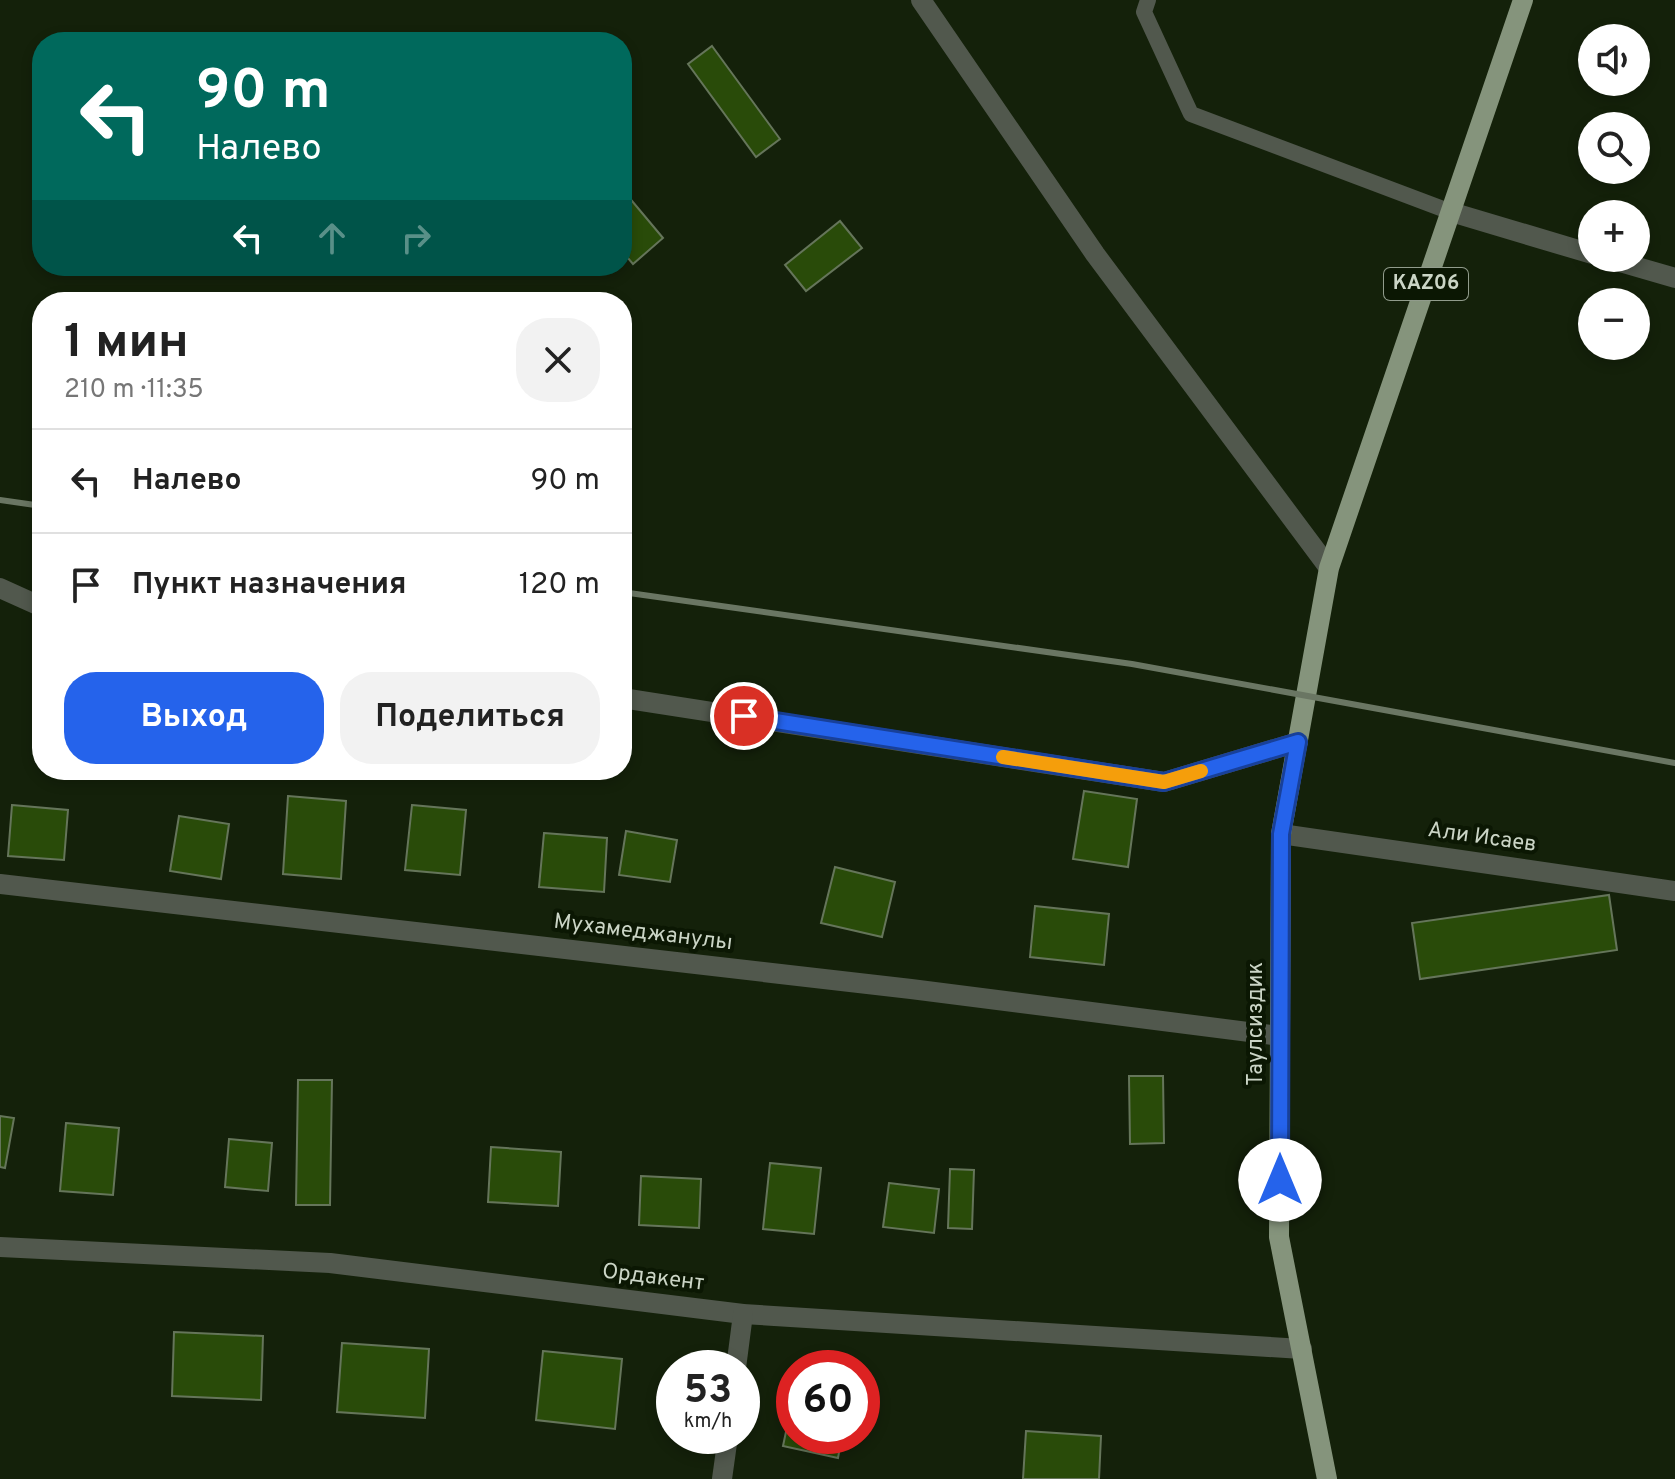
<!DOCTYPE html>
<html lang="ru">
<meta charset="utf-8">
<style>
:root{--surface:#fff;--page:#f2f2f2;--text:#222;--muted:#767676;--line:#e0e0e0;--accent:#2563eb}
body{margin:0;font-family:Overpass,sans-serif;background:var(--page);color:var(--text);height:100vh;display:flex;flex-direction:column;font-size:30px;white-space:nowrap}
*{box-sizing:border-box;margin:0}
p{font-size:26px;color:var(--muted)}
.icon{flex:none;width:44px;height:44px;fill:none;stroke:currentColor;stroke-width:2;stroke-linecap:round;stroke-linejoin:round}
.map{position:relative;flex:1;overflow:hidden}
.drawer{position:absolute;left:32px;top:292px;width:600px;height:488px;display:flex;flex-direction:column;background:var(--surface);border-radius:32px;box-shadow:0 4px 12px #0003}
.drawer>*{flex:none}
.banner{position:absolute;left:32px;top:32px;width:600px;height:244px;border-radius:32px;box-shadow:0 4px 12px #0003;background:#00695c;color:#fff;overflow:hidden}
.tools{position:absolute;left:1578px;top:24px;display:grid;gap:16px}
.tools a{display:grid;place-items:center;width:72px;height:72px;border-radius:50%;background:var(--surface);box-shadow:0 4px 12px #0003;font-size:40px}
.speed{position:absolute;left:656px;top:1350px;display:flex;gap:16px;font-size:40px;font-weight:700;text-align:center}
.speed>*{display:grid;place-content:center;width:104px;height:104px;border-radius:50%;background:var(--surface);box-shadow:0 4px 12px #0003;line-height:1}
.speed small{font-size:20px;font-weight:400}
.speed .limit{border:12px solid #d22;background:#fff;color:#111}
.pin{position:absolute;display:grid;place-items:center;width:68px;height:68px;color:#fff;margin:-34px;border:4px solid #fff;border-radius:50%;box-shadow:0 2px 8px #0007}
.me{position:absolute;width:88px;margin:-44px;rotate:0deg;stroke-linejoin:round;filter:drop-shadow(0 0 6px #0008)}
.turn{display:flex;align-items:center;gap:28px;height:168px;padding:0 32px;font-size:36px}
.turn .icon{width:104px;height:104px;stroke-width:2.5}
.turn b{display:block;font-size:56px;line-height:68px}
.lanes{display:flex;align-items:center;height:76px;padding:0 32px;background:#0003;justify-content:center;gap:40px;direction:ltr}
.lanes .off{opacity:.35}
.round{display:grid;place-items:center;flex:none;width:84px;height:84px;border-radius:32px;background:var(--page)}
.overview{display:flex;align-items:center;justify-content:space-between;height:136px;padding:0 32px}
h1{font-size:48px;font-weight:700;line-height:60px}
.cta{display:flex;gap:16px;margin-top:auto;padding:16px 32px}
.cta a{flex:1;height:92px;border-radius:32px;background:var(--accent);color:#fff;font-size:32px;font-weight:700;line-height:92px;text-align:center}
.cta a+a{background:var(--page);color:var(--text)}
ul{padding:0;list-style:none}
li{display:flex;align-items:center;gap:24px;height:104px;padding:0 32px;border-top:2px solid var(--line)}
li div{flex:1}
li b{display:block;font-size:30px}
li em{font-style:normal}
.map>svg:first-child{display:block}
</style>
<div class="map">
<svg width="1675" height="1479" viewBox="0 0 1675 1479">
<rect width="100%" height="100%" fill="#14210a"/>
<g fill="#294b09" stroke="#65755a" stroke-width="2">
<path d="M712,46l68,93 -24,18 -68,-93z"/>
<path d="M622,189l41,49 -30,26 -11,-13z"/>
<path d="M840,221l22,27 -56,43 -21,-26z"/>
<path d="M1084,791l53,8 -9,68 -55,-8z"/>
<path d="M288,796l58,5 -5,78 -58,-5z"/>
<path d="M12,805l56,5 -4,50 -56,-4z"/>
<path d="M412,805l54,5 -6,65 -55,-5z"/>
<path d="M179,816l50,8 -8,55 -51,-8z"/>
<path d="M626,831l51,9 -7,42 -51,-7z"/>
<path d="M544,833l63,5 -3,54 -65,-5z"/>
<path d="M835,867l60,15 -13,55 -61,-14z"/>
<path d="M1609,895l8,55 -197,29 -8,-56z"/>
<path d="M1035,906l74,8 -5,51 -74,-8z"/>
<path d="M1129,1076h34l1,67 -34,1z"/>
<path d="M298,1080h34l-2,125h-34z"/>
<path d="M0,1116l14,2 -9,50 -5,-1z"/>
<path d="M66,1123l53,5 -6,67 -53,-4z"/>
<path d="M229,1139l43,4 -4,48 -43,-4z"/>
<path d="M491,1147l70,5 -3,54 -70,-4z"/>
<path d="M770,1163l51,5 -7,66 -51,-5z"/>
<path d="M950,1169l24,1 -2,59 -24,-1z"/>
<path d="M641,1176l60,3 -2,49 -60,-3z"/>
<path d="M889,1183l50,6 -5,44 -51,-6z"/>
<path d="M174,1332l89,4 -2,64 -89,-4z"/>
<path d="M342,1343l87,6 -4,69 -88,-6z"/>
<path d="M543,1351l79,8 -7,70 -79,-9z"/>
<path d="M800,1363l26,5h-27z"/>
<path d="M794,1394v42h48l-4,22 -55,-12z"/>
<path d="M1026,1431l75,5 -2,43h-76z"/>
</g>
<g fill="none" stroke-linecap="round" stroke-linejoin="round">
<path stroke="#51584d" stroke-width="16" d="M1148,0l-4,12 47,102 260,98"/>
<g stroke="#51584d" stroke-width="20">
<path d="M921,0l174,254 234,314"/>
<path d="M1451,212l141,42"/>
<path d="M1606,258l69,20"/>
<path d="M0,588l42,19"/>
<path d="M622,698l542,84 134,-40"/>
<path d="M1281,834l394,57"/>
<path d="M0,884l911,105 369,47"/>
<path d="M0,1247l330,16 413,51 559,35"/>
<path d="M736,1368l7,-54"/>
<path d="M722,1479l6,-43"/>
</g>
<path stroke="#85947c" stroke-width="20" d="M1327,1479l-48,-242 2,-403 48,-266 194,-568"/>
<g stroke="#6a7663" stroke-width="6">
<path d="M0,500l42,6"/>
<path d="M622,592l510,72 543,99"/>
</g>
</g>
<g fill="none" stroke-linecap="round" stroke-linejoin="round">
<defs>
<path id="route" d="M744,716l420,66 134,-40 -17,92 -1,346"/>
</defs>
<use href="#route" stroke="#184099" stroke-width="20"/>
<use href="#route" stroke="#2563eb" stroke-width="14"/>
<path stroke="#f59e0b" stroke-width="14" d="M1003,757l161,25 37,-11"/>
</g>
<g text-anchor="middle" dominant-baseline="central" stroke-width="8" stroke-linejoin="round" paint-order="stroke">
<rect fill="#0b1703" stroke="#919c8c" stroke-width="2" x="1384" y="268" width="84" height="32" rx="6"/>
<g font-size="20" font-weight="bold" fill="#cbd5c6">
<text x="1426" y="284">KAZ06</text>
</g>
<g font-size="22" fill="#cbd5c6" stroke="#0b1703">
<text transform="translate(1482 838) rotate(8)">Али Исаев</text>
<text transform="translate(643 933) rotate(7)">Мухамеджанулы</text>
<text transform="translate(1256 1024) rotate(-90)">Таулсиздик</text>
<text transform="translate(653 1278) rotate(7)">Ордакент</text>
</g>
</g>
</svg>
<div class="tools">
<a><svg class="icon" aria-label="sound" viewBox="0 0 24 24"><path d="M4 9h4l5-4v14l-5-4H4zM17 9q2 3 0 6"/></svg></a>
<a><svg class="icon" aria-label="search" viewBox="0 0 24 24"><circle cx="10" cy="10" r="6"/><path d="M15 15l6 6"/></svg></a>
<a>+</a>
<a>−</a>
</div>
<div class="speed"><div>53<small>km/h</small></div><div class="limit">60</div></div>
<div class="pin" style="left:744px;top:716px;background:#d93025"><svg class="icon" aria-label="arrive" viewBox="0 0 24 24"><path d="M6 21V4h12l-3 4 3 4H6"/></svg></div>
<svg class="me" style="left:1280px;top:1180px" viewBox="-20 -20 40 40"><circle r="19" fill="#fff"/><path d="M0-13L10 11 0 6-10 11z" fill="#2563eb"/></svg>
<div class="banner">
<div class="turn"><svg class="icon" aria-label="left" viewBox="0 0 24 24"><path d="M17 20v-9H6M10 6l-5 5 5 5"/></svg><div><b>90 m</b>Налево</div></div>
<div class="lanes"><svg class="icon" aria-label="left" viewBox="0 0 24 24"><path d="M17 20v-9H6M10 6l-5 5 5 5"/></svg><svg class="icon off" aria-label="ahead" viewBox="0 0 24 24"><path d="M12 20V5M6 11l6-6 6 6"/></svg><svg class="icon off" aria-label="right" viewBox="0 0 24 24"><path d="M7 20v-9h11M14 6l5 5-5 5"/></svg></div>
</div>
<section class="drawer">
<div class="overview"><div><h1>1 мин</h1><p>210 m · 11:35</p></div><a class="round"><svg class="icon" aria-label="close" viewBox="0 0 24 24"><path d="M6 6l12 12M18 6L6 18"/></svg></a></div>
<ul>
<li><svg class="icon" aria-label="left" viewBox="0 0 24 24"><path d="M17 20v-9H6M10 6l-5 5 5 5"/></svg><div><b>Налево</b></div><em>90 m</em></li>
<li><svg class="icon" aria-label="arrive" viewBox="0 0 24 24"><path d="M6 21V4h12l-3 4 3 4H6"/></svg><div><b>Пункт назначения</b></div><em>120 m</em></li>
</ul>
<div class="cta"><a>Выход</a><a>Поделиться</a></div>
</section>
</div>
